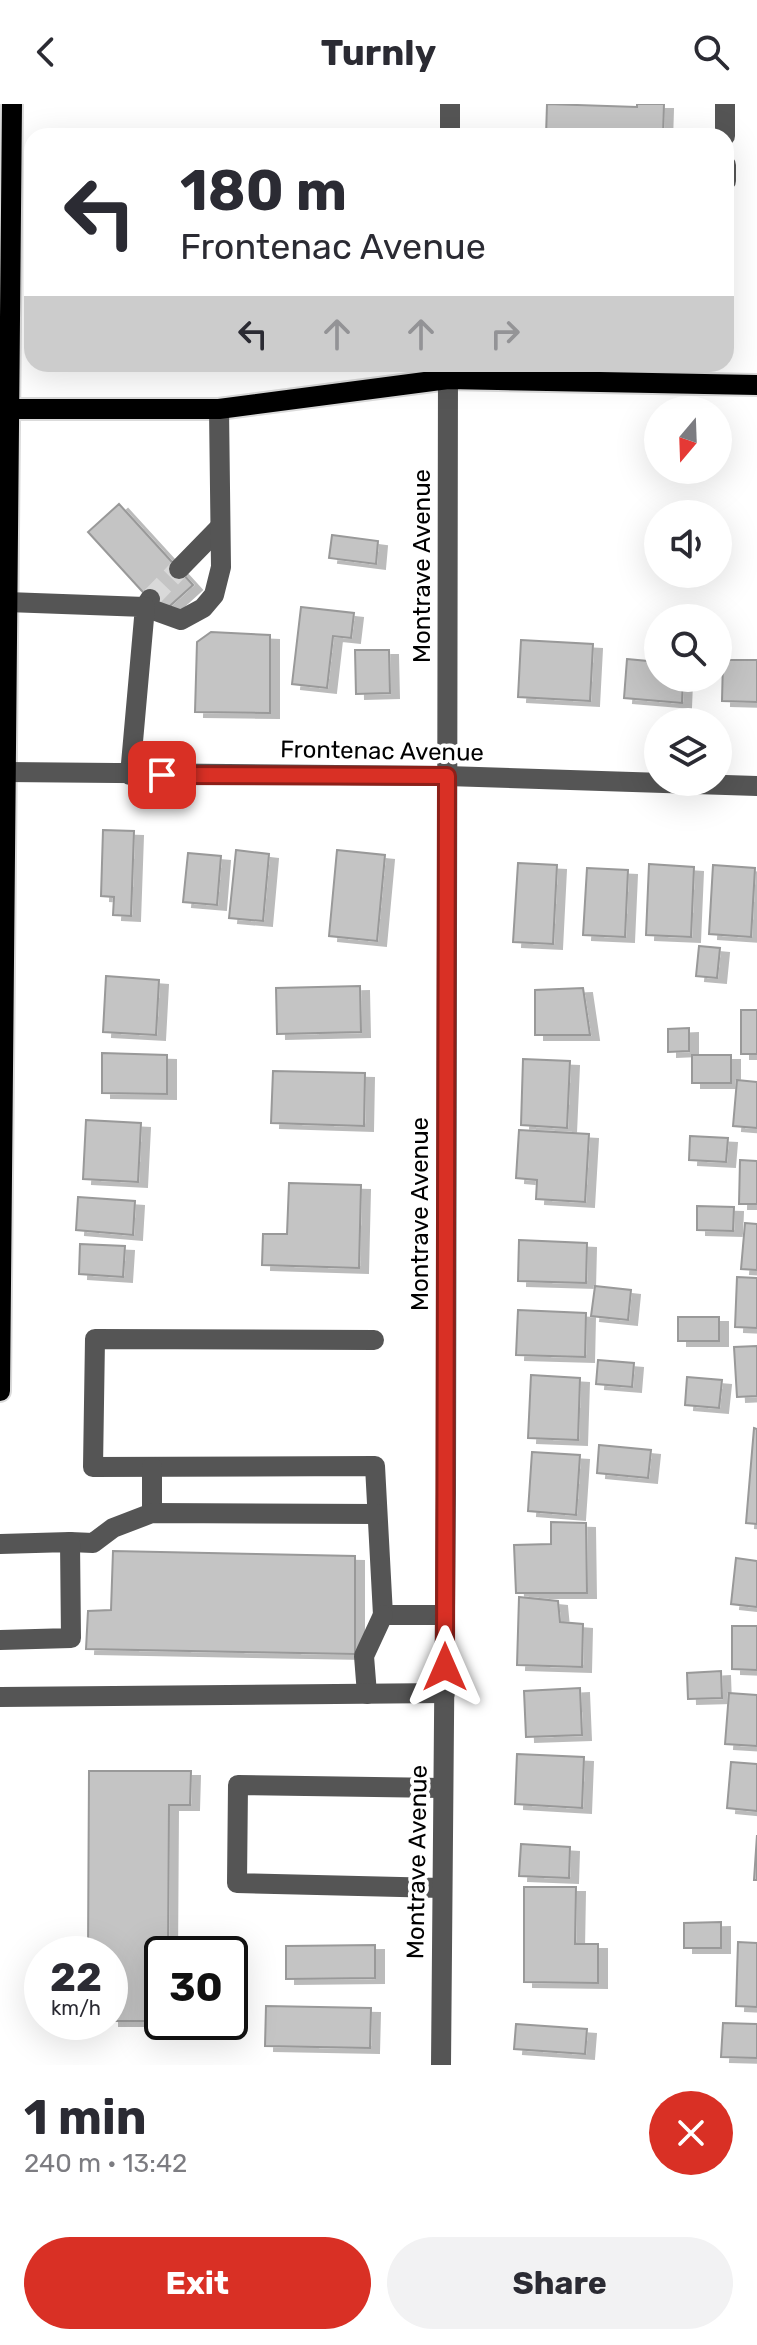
<!DOCTYPE html>
<meta charset="utf-8">
<style>
:root{--surface:#fff;--page:#f2f2f3;--text:#2b2b33;--muted:#7c7c81;--accent:#d93025}
body{margin:0;font-family:Rubik,sans-serif;background:var(--page);color:var(--text);height:100vh;display:flex;flex-direction:column;font-size:30px;white-space:nowrap}
*{box-sizing:border-box;margin:0}
p{font-size:26px;color:var(--muted)}
.icon{flex:none;width:44px;height:44px;fill:none;stroke:currentColor;stroke-width:2;stroke-linecap:round;stroke-linejoin:round}
.map{position:relative;height:1961px;overflow:hidden}
.details{display:flex;flex-direction:column;background:var(--surface);flex:1}
.details>*{flex:none}
.hud{position:absolute;left:24px;top:24px;width:710px;height:244px;border-radius:24px;box-shadow:0 8px 32px #0002;background:#fff;color:var(--text);overflow:hidden}
.needle{width:52px;rotate:199deg}
.buttons{position:absolute;left:644px;top:292px;display:grid;gap:16px}
.buttons a{display:grid;place-items:center;width:88px;height:88px;border-radius:50%;background:var(--surface);box-shadow:0 8px 32px #0002;font-size:40px}
.speed{position:absolute;left:24px;top:1832px;display:flex;gap:16px;font-size:40px;font-weight:700;text-align:center}
.speed>*{display:grid;place-content:center;width:104px;height:104px;border-radius:50%;background:var(--surface);box-shadow:0 8px 32px #0002;line-height:1}
.speed small{font-size:20px;font-weight:400}
.speed .limit{border:4px solid #111;border-radius:12px;background:#fff;color:#111}
.pin{position:absolute;display:grid;place-items:center;width:68px;height:68px;color:#fff;margin:-34px;border-radius:16px;box-shadow:0 4px 12px #0006}
.me{position:absolute;width:88px;margin:-44px;rotate:0deg;stroke-linejoin:round;filter:drop-shadow(0 0 6px #0008)}
.turn{display:flex;align-items:center;gap:28px;height:168px;padding:0 24px;font-size:36px}
.turn .icon{width:104px;height:104px;stroke-width:2.5}
.turn b{display:block;font-size:56px;line-height:68px}
.lanes{display:flex;align-items:center;height:76px;padding:0 24px;background:#0003;justify-content:center;gap:40px;direction:ltr}
.lanes .off{opacity:.35}
.round{display:grid;place-items:center;flex:none;width:84px;height:84px;border-radius:42px;background:var(--page)}
.overview{display:flex;align-items:center;justify-content:space-between;height:136px;padding:0 24px}
h1{font-size:48px;font-weight:700;line-height:60px}
.action{display:flex;gap:16px;margin-top:auto;padding:16px 24px}
.action a{flex:1;height:92px;border-radius:48px;background:var(--accent);color:#fff;font-size:32px;font-weight:700;line-height:92px;text-align:center}
.action a+a{background:var(--page);color:var(--text)}
header{display:flex;justify-content:space-between;align-items:center;height:104px;padding:0 24px;background:var(--surface);font-size:36px;font-weight:700}
.map>svg:first-child{display:block}
</style>
<header><svg class="icon" aria-label="back" viewBox="0 0 24 24"><path d="M15 5l-7 7 7 7"/></svg>Turnly<svg class="icon" aria-label="search" viewBox="0 0 24 24"><circle cx="10" cy="10" r="6"/><path d="M15 15l6 6"/></svg></header>
<div class="map">
<svg width="757" height="1961" viewBox="0 0 757 1961">
<defs>
<filter id="shadow"><feDropShadow dx="9" dy="5" stdDeviation="0" flood-color="#0004"/></filter>
</defs>
<rect width="100%" height="100%" fill="#fff"/>
<g fill="#c4c4c4" stroke="#999" stroke-width="2" filter="url(#shadow)">
<path d="M547,0l90,3v-3h27l-1,32h-117z"/>
<path d="M119,400l74,81 -31,28 -74,-81z"/>
<path d="M332,431l46,6 -2,23 -47,-6z"/>
<path d="M301,503l53,6 -3,25 -18,-2 -6,52 -35,-4z"/>
<path d="M211,528l59,3v78l-75,-1 2,-70z"/>
<path d="M521,536l72,4 -3,57 -72,-4z"/>
<path d="M355,546h34l1,43 -34,1z"/>
<path d="M627,555l31,3v16h25l-1,25 -58,-5z"/>
<path d="M723,556h34v42l-35,-1z"/>
<path d="M103,726l31,1 -3,85 -18,-1 1,-18 -13,-1z"/>
<path d="M236,746l33,4 -6,67 -34,-3z"/>
<path d="M337,746l48,5 -8,86 -48,-5z"/>
<path d="M188,749l33,3 -4,49 -34,-3z"/>
<path d="M518,759l39,2 -4,79 -40,-2z"/>
<path d="M649,760l45,3 -3,70 -45,-2z"/>
<path d="M713,761l42,3 -4,69 -42,-3z"/>
<path d="M587,764l41,2 -3,67 -42,-2z"/>
<path d="M699,842l21,2 -3,30 -21,-2z"/>
<path d="M106,872l53,4 -3,55 -53,-3z"/>
<path d="M360,882l1,46 -84,2 -1,-46z"/>
<path d="M583,884l7,47h-55v-45z"/>
<rect x="741" y="906" width="16" height="44"/>
<path d="M689,924v23l-21,1v-23z"/>
<path d="M102,949l65,2v39l-65,-1z"/>
<rect x="692" y="951" width="39" height="28"/>
<path d="M523,955l47,2 -3,67 -46,-3z"/>
<path d="M273,967l92,2 -1,53 -93,-3z"/>
<path d="M737,976l20,2v46l-24,-2z"/>
<path d="M86,1016l55,3 -3,59 -55,-3z"/>
<path d="M519,1026l70,4 -4,68 -49,-3 1,-19 -21,-2z"/>
<path d="M690,1032l38,2 -2,24 -37,-2z"/>
<path d="M740,1056l17,1v43h-18z"/>
<path d="M289,1079l72,2 -2,83 -97,-3 1,-31h24z"/>
<path d="M78,1093l57,4 -2,34 -57,-5z"/>
<path d="M697,1102l37,1 -1,24 -36,-1z"/>
<path d="M745,1119l12,1v46l-16,-1z"/>
<path d="M519,1136l68,3 -1,40 -68,-2z"/>
<path d="M80,1140l45,2 -2,31 -44,-3z"/>
<path d="M737,1173l20,1v50l-22,-1z"/>
<path d="M595,1182l36,4 -3,30 -37,-4z"/>
<path d="M518,1206l68,3 -1,44 -69,-2z"/>
<rect x="678" y="1213" width="41" height="24"/>
<path d="M757,1242v50l-20,1 -3,-50z"/>
<path d="M598,1256l36,3 -2,24 -36,-3z"/>
<path d="M531,1271l49,3 -2,62 -50,-2z"/>
<path d="M687,1273l35,3 -3,28 -34,-3z"/>
<path d="M754,1324l3,1v95l-11,-1z"/>
<path d="M599,1341l52,5 -3,28 -51,-5z"/>
<path d="M532,1348l48,3 -4,60 -48,-4z"/>
<path d="M551,1418l35,1 1,70h-71l-2,-48 37,-1z"/>
<path d="M113,1447l242,5v98l-269,-5 2,-38 23,-1z"/>
<path d="M736,1454l21,3v46l-26,-3z"/>
<path d="M519,1493l39,4 2,21 23,2 -1,43 -65,-2z"/>
<path d="M732,1522h25v44l-25,-1z"/>
<path d="M721,1567l1,27 -34,1 -1,-26z"/>
<path d="M580,1584l2,47 -56,2 -2,-46z"/>
<path d="M729,1589l28,2v51l-32,-2z"/>
<path d="M517,1650l67,3 -2,51 -67,-4z"/>
<path d="M731,1658l26,2v47l-30,-3z"/>
<path d="M89,1667h102l-1,34h-21l-1,149h-6v67h-52v-67h-22z"/>
<path d="M757,1731v45h-3z"/>
<path d="M521,1740l49,3 -1,31 -50,-2z"/>
<path d="M524,1783h52l-1,57h23v39l-74,-1z"/>
<path d="M721,1818v26h-37v-25z"/>
<path d="M738,1838l19,1v64l-21,-1z"/>
<path d="M375,1841v33l-89,1v-33z"/>
<path d="M266,1902l105,2 -1,40 -105,-2z"/>
<path d="M723,1919l34,1v34l-36,-1z"/>
<path d="M516,1920l71,5 -2,25 -71,-5z"/>
</g>
<g fill="none" stroke-linecap="round" stroke-linejoin="round">
<path stroke="#d9d9d9" stroke-width="20" stroke-dasharray="20 10" stroke-linecap="butt" d="M150,495l29,-30"/>
<defs>
<g id="major">
<path d="M0,305h219l229,-30 309,6"/>
<path d="M0,1287l12,-1287"/>
</g>
</defs>
<use href="#major" stroke="#dbdbdb" stroke-width="24"/>
<g stroke="#555" stroke-width="20">
<path d="M725,0v32"/>
<path d="M450,32v-32"/>
<path d="M726,61v16"/>
<path d="M179,465l41,-42"/>
<path d="M150,495l-5,8 36,13 22,-12 11,-13 7,-28 -2,-158"/>
<path d="M7,498l138,5 -15,168"/>
<path d="M5,668l442,4 310,10"/>
<path d="M374,1236l-279,-1 -2,128 282,-1 8,149h62"/>
<path d="M152,1363v46"/>
<path d="M70,1438l23,1 20,-15 39,-15 225,1"/>
<path d="M0,1440l70,-2 1,96 -71,2"/>
<path d="M367,1590l-3,-38 19,-41"/>
<path d="M0,1593l445,-4"/>
<path d="M442,1784l-205,-5 1,-98 205,3"/>
<path d="M441,1961l5,-573 2,-1128"/>
</g>
<use href="#major" stroke="#000" stroke-width="20"/>
</g>
<g fill="none" stroke-linecap="round" stroke-linejoin="round">
<defs>
<path id="route" d="M162,671l285,1 -2,891"/>
</defs>
<use href="#route" stroke="#8d1f18" stroke-width="20"/>
<use href="#route" stroke="#d93025" stroke-width="14"/>
</g>
<g text-anchor="middle" dominant-baseline="central" stroke-width="8" stroke-linejoin="round" paint-order="stroke">
<g font-size="24" fill="#000" stroke="#fff">
<text transform="translate(422 462) rotate(-90)">Montrave Avenue</text>
<text transform="translate(382 647) rotate(1)">Frontenac Avenue</text>
<text transform="translate(420 1110) rotate(-90)">Montrave Avenue</text>
<text transform="translate(417 1758) rotate(-89)">Montrave Avenue</text>
</g>
</g>
</svg>
<div class="buttons">
<a><svg class="needle" viewBox="-14 -14 28 28"><path d="M0-13l5 13h-10z" fill="#e53935"/><path d="M0 13l5-13h-10z" fill="#7c7c81"/></svg></a>
<a><svg class="icon" aria-label="sound" viewBox="0 0 24 24"><path d="M4 9h4l5-4v14l-5-4H4zM17 9q2 3 0 6"/></svg></a>
<a><svg class="icon" aria-label="search" viewBox="0 0 24 24"><circle cx="10" cy="10" r="6"/><path d="M15 15l6 6"/></svg></a>
<a><svg class="icon" aria-label="layers" viewBox="0 0 24 24"><path d="M12 4l9 5-9 5-9-5zM3 14l9 5 9-5"/></svg></a>
</div>
<div class="speed"><div>22<small>km/h</small></div><div class="limit">30</div></div>
<div class="pin" style="left:162px;top:671px;background:#d93025"><svg class="icon" aria-label="arrive" viewBox="0 0 24 24"><path d="M6 21V4h12l-3 4 3 4H6"/></svg></div>
<svg class="me" style="left:445px;top:1563px" viewBox="-20 -20 40 40"><path d="M0-17L14 15 0 8-14 15z" fill="#d93025" stroke="#fff" stroke-width="4"/></svg>
<div class="hud">
<div class="turn"><svg class="icon" aria-label="left" viewBox="0 0 24 24"><path d="M17 20v-9H6M10 6l-5 5 5 5"/></svg><div><b>180 m</b>Frontenac Avenue</div></div>
<div class="lanes"><svg class="icon" aria-label="left" viewBox="0 0 24 24"><path d="M17 20v-9H6M10 6l-5 5 5 5"/></svg><svg class="icon off" aria-label="ahead" viewBox="0 0 24 24"><path d="M12 20V5M6 11l6-6 6 6"/></svg><svg class="icon off" aria-label="ahead" viewBox="0 0 24 24"><path d="M12 20V5M6 11l6-6 6 6"/></svg><svg class="icon off" aria-label="right" viewBox="0 0 24 24"><path d="M7 20v-9h11M14 6l5 5-5 5"/></svg></div>
</div>
</div>
<section class="details">
<div class="overview"><div><h1>1 min</h1><p>240 m · 13:42</p></div><a class="round" style="background:#d93025;color:#fff"><svg class="icon" aria-label="close" viewBox="0 0 24 24"><path d="M6 6l12 12M18 6L6 18"/></svg></a></div>
<div class="action"><a>Exit</a><a>Share</a></div>
</section>
